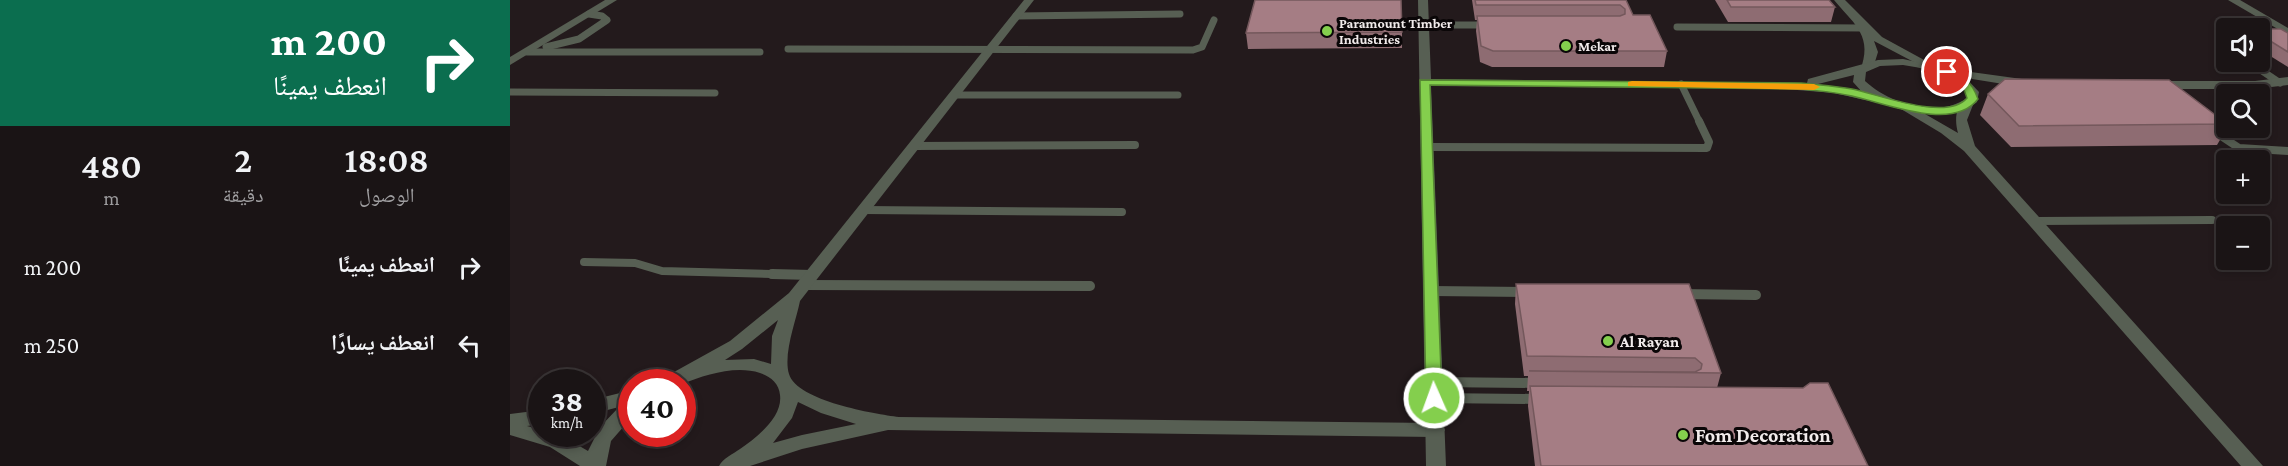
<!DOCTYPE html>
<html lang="ar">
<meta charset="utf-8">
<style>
:root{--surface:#1a1415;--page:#272122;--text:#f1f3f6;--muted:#9f9ea0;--line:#383334}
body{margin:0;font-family:"Crimson Pro","Noto Naskh Arabic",serif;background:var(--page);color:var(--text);direction:rtl;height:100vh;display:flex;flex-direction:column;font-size:22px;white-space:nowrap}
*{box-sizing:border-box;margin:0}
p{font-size:20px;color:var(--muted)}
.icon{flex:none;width:33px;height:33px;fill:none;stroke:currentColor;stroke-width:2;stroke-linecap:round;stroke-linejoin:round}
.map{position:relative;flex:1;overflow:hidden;direction:ltr}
.drawer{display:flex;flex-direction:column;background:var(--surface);width:510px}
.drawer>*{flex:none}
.top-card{background:#0b6e4f;color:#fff;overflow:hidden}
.tools{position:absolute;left:1706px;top:18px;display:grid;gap:12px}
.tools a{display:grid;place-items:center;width:54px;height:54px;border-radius:6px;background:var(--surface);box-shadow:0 3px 9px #0003,0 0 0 2px var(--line);font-size:30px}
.speed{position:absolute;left:18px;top:369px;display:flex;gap:12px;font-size:30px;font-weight:700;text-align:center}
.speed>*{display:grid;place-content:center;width:78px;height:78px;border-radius:50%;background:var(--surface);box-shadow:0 3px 9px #0003,0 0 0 2px var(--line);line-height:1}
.speed small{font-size:15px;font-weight:400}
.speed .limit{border:9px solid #d22;background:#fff;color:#111}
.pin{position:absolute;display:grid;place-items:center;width:51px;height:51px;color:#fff;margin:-26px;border:3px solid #fff;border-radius:50%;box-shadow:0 2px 6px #0007}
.me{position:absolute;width:66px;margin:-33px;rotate:358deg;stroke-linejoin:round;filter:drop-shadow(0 0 4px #0008)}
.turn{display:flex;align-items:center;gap:21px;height:126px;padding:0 24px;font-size:27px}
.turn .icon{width:78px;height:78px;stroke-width:2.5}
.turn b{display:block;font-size:42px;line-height:51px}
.eta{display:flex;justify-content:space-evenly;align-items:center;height:102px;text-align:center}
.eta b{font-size:36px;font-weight:600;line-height:42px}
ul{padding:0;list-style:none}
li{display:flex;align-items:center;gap:18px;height:78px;padding:0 24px}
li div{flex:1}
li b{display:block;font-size:22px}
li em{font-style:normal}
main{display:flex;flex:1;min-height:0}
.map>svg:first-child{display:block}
</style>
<main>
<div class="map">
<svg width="1778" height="466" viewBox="0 0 1778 466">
<rect width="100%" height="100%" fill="#231a1c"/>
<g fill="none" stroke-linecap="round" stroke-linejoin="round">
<g stroke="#575f53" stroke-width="7">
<path d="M506,16l164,-2"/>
<path d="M913,25h64"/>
<path d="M1167,27l187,1"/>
<path d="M1716,33l-8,6 8,6"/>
<path d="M36,47l33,-8 28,-19 -5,-4 -13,-2"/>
<path d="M278,49l405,1 9,-3 12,-27"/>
<path d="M17,52h233"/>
<path d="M1739,62l31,21"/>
<path d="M1171,84l19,39"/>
<path d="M0,92l205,1"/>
<path d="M444,95h224"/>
</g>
<g stroke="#575f53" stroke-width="8">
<path d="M1702,130l27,18 49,3"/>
<path d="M404,146l221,-1"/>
<path d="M916,147l281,1 2,-6 -10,-21"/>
<path d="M353,210l259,2"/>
<path d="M1527,221l175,-1"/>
<path d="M74,262l51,1 27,8 150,4"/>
</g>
<g stroke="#575f53" stroke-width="10">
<path d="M262,274l40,1"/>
<path d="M294,285l286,1"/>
<path d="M921,291l97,1"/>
<path d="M1170,294l76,1"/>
<path d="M924,382l103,1"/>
<path d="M924,398l104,1"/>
</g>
<g fill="#575f53" fill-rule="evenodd">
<path d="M95,0h12l-107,65v-8z"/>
<path d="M514,0h10l-234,301c-4,20 -17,53 -11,73 8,27 86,40 110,43l536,6 7,2 3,5 -3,5 -7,2 -547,-7 -86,19 -52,17h-31c4,-8 14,-12 21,-17 16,-11 43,-32 40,-54 -1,-12 -10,-19 -20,-22 -25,-8 -55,2 -78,11v-2h-20l3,-5 65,-36 59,-48zM268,320l-6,16 -1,28 -17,-5 -29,1 17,-11zM288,402l23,11 35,11 -54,11 -29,8 19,-25z"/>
<path d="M1324,0h11l37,37 55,30 -2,2h-8l-53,-28 4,11 -4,13 -6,3 -4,-1 -2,-2c10,-31 -11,-44 -28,-65z"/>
<path d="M1718,0h12l48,28v7z"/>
<path d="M1457,101l6,4 -6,15 8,26 288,320h-22l-277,-315 -23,-18 -45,-27 6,-4 4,1 52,30c-3,-11 -4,-27 9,-32z"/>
<path d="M122,390v27l-21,24 -5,25h-26l-30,-19 -40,-12v-21l32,-4v14l-15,2 15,4v4l22,3 24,14 12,-24 19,-20 -27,7v-14z"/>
</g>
<g fill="#575f53" fill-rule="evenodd">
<path d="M908,0h10l3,79 376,4 1,-4 70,-19 25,-1 46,10 73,10 6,4 -6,4 -56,-9 13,14 -2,10c-14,10 -28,12 -45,13l-98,-22 -49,-4 -354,-3 15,380h-20zM1393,65c24,4 48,8 64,27v6c-30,21 -77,6 -102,-17l1,-9 14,-6zM1344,75l-1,7 9,10 -44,-8z"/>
<path d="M1778,77v8l-33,4h-98l-6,-4 6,-4h98z"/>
</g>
</g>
<g fill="#8e6c72">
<path d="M962,0h154l7,15 34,36 -3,16h-172l-12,-5 -4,-31 1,-11h-2z"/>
<path d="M1205,0h114l6,7 -4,15h-103z"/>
<path d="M1749,29l29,4v34l-29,-18z"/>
<path d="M892,32v16l-154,1 -2,-16z"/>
<path d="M1478,94l238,29v5h1l-10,17 -206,2 -31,-32z"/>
<path d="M1006,284h173l32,89 -4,15 151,78h-333l-7,-60 1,-15h-2l1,-15h-4l-9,-72z"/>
</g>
<g fill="#a57d84" stroke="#74585c" stroke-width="1.5">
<path d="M745,0h146l1,32 -156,1z"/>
<path d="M965,0h151l7,15h17l17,36h-174l-12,-5 -4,-30h143l5,-2v-5l-5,-4h-144z"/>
<path d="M1217,0h102l6,7h-104z"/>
<path d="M1749,29h22l7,4v19l-29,-18z"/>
<path d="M1495,79l164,1 57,43v1l-207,2 -31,-32z"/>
<path d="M1006,284h173l32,89 -192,-2 166,1 6,-3 1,-5 -7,-6 -168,-2z"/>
<path d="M1300,383h18l40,83h-327l-11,-80 273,2z"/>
</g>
<path fill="#84cf4d" stroke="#568732" stroke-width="1.5" d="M1434,70c17,-2 29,15 34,29 -25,33 -93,4 -126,-3 -17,-4 -34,-5 -51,-7l-371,-4 12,313 -2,4h-12l-2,-4 -6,-318 381,3c17,2 34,3 51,6 26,5 95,33 115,9l-4,-11 -19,-12z"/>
<path fill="#f59e0b" d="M1122,81l182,3 6,3 -6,3 -186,-4v-4z"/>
<g fill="#84cf4d" stroke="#0a0607" stroke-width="2">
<circle cx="817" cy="31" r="6"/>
<circle cx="1056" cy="46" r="6"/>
<circle cx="1098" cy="341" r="6"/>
<circle cx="1173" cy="435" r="6"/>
</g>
<g text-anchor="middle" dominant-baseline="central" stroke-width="6" stroke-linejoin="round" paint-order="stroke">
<g font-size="14" font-weight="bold" fill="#f1ebeb" stroke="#0a0607" text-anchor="start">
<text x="829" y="23">Paramount Timber<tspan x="829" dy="16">Industries</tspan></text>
<text x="1068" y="46">Mekar</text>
</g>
<g font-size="16" font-weight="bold" fill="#f1ebeb" stroke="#0a0607" text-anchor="start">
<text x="1110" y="341">Al Rayan</text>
</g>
<g font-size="20" font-weight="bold" fill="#f1ebeb" stroke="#0a0607" text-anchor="start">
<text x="1185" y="435">Fom Decoration</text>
</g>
</g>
</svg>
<div class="tools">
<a><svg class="icon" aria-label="sound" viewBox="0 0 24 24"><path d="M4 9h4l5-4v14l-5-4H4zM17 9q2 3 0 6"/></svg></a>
<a><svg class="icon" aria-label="search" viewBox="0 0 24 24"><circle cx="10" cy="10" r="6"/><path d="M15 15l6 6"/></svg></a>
<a>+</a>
<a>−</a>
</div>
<div class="speed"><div>38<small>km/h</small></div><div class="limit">40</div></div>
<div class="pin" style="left:1437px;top:72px;background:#d93025"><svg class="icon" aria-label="arrive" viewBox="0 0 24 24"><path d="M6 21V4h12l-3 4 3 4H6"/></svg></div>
<svg class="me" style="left:924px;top:398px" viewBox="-20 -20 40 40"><circle r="17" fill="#84cf4d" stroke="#fff" stroke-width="3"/><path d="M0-11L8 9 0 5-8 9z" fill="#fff"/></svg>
</div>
<section class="drawer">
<div class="top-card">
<div class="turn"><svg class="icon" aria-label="right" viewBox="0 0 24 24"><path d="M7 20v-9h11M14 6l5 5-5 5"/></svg><div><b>200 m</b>انعطف يمينًا</div></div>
</div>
<div class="eta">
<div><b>18:08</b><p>الوصول</p></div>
<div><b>2</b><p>دقيقة</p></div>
<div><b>480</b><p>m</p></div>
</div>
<ul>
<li><svg class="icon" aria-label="right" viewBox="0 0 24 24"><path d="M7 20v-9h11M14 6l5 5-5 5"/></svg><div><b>انعطف يمينًا</b></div><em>200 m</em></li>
<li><svg class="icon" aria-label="left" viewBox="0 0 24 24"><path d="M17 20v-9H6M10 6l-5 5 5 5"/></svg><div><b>انعطف يسارًا</b></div><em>250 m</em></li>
</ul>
</section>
</main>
